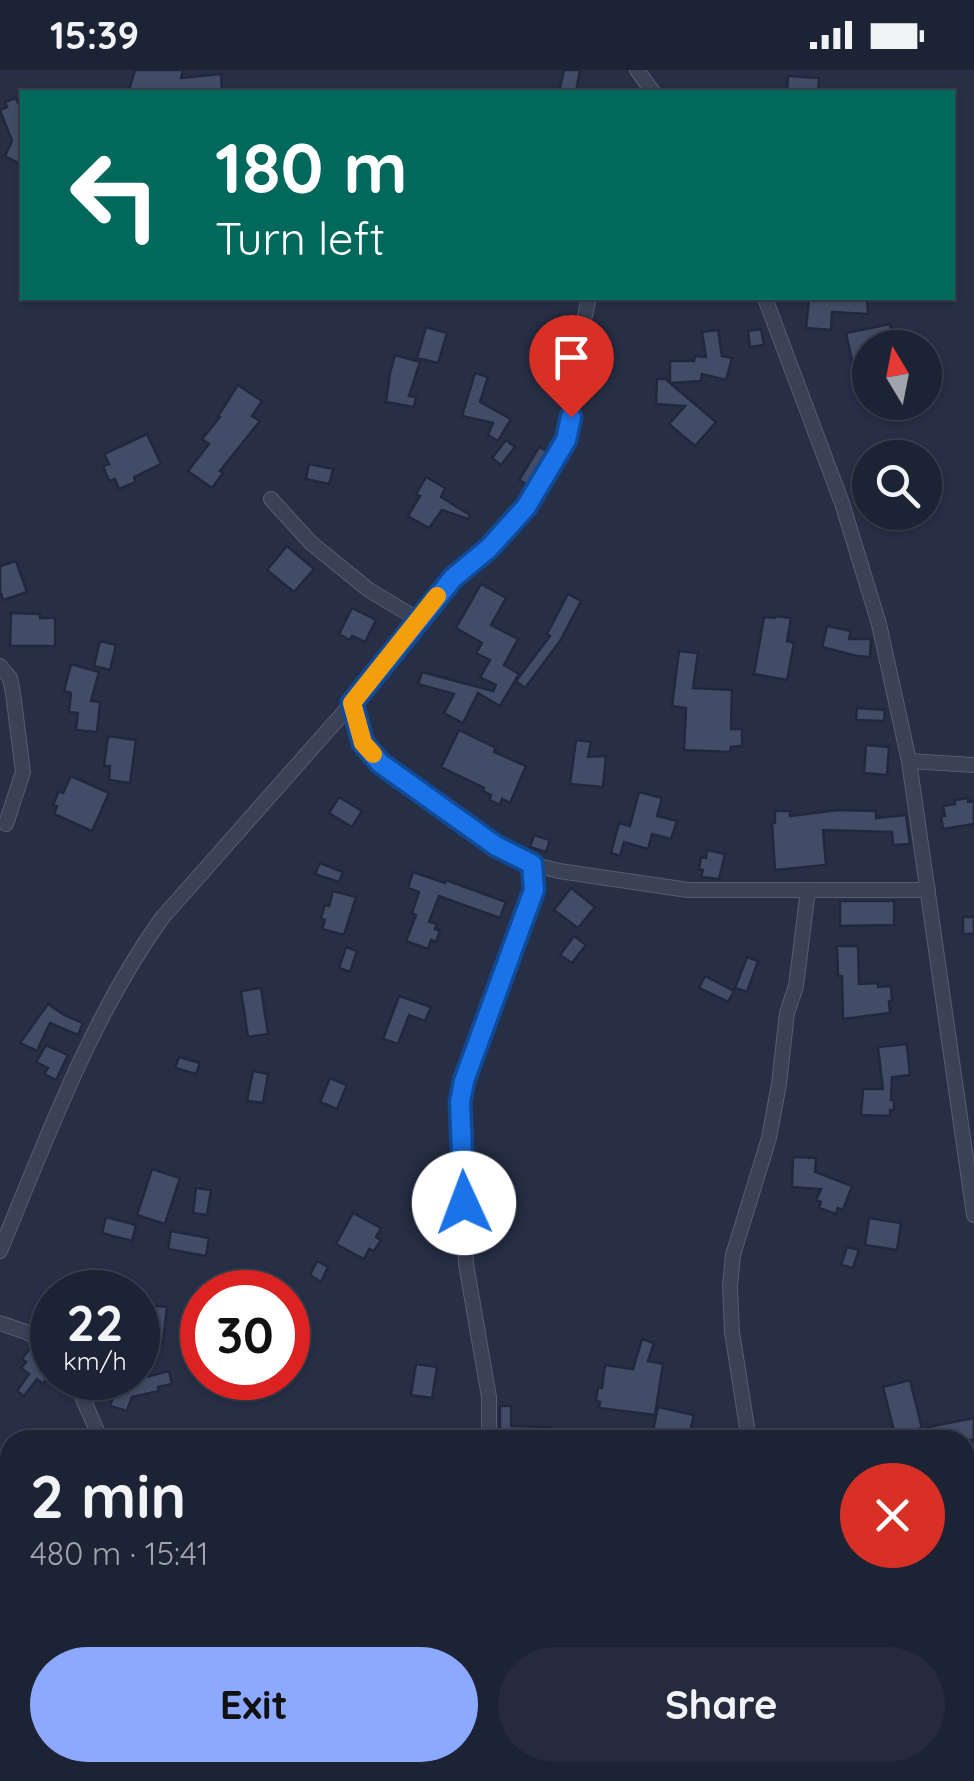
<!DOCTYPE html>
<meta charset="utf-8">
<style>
:root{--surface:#1c2334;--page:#252b3c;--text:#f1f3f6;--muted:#a0a4ac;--line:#3a404f;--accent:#8ca9ff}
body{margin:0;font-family:Quicksand,sans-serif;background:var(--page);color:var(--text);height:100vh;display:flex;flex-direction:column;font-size:38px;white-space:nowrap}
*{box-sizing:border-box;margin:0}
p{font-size:32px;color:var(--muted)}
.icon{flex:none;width:55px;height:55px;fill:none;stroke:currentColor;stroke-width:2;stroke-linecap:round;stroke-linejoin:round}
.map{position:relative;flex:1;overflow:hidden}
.sheet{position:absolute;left:0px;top:1360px;width:975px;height:352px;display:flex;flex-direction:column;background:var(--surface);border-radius:30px 30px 0 0;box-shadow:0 2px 8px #0004,0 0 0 2px var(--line)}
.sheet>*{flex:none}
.banner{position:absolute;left:20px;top:20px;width:935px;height:210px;border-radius:0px;box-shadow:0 2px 8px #0004,0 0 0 2px var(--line);background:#00695c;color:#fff;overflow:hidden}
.needle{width:65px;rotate:350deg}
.fabs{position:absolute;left:852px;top:260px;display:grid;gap:20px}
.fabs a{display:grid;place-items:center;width:90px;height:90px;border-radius:50%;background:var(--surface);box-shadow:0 2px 8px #0004,0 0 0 2px var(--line);font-size:50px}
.speed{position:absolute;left:30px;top:1200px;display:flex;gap:20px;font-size:50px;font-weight:700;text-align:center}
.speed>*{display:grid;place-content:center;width:130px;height:130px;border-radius:50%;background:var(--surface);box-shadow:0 2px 8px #0004,0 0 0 2px var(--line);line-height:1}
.speed small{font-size:25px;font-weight:400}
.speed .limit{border:15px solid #d22;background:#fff;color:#111}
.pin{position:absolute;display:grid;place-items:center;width:85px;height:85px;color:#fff;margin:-102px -42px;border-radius:50% 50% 50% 0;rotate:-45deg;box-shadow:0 0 10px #0007}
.pin .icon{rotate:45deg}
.me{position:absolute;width:110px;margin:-55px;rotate:358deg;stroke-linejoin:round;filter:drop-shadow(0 0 8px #0008)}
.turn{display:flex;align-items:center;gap:35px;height:210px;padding:0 30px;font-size:45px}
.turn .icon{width:130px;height:130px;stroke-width:2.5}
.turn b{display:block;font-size:70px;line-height:85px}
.round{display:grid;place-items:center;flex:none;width:105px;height:105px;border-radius:52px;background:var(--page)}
.head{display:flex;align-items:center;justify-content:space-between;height:170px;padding:0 30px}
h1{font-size:60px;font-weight:800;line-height:75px}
.action{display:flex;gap:20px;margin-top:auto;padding:20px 30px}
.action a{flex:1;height:115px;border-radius:60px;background:var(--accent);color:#111;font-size:40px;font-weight:800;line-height:115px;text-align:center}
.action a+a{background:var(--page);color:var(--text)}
.status{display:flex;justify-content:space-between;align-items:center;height:70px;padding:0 50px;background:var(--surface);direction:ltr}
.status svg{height:28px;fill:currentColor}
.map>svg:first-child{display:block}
</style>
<div class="status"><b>15:39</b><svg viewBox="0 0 49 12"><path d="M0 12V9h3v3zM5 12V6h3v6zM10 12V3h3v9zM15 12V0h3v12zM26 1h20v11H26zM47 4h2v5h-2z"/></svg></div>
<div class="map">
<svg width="974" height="1711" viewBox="0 0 974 1711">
<rect width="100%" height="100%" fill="#262f46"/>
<g fill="#424c66" stroke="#21283d" stroke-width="2.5">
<path d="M135,0h48l-2,8 40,-4 1,18h-87l-6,-2z"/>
<path d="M564,0h16l-4,22h-17z"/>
<path d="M788,6l31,2 -1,14h-31z"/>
<path d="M16,28l2,5 4,-1v63l-17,-9 7,-15 -12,-31 7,-3 -2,-5z"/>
<path d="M809,228h58l1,16 -36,-2 -1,18 -25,-2z"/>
<path d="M890,254l5,24h-25v28l-14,3 -10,-46z"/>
<path d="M426,257l21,6 -9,30 -21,-5z"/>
<path d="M761,259l3,16 -14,2 -2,-16z"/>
<path d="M718,260l4,26 10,2 -6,22 -24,-6 -1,7 -31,2 46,39 -21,24 -26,-22 16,-18 -29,-2 1,-25h9l4,4v-22h24l1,-5 11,1 -4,-25z"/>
<path d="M395,285l25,7 -11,34 7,1 -2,10 -28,-5 4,-29z"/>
<path d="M475,303l13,4 -8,25 31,17 -13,22 -10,-6 5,-12 -31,-7z"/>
<path d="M238,315l24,16 -10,15 8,5 -40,50 3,2 -11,15 -24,-17 21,-27 -7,-5 18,-22 -2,-1z"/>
<path d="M147,364l14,30 -27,13 2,5 -17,7 -4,-10 -6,2 -6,-15 6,-2 -5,-10z"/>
<path d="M506,370l9,7 -14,18 -9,-7z"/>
<path d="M539,377l8,4 -20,34 -8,-5z"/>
<path d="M309,394l24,5 -4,15 -23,-5z"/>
<path d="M426,407l19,11 -4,9 29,18 -2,4 -26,-9 -13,18 -21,-12 12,-20 -4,-2z"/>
<path d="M287,476l27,23 -20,23 -27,-22z"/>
<path d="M16,491l11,31 -24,8 -3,-9v-25z"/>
<path d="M481,514l25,14 -15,27 27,14 -14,26 15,9 -19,32 -22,-13 -15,30 -19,-10 10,-19 -36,-10 4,-12 71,19 3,-6 -16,-8 10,-17 -14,-7 6,-10 -26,-15z"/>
<path d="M568,524l13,7 -21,40 -35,47 -9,-7 34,-45 -3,-2z"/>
<path d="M352,538l24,12 -11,22 -13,-6 -2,4 -11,-6z"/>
<path d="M11,543l29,1v4h15v28h-45z"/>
<path d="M775,546l16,2 -4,23 7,2 -7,37 -33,-6 10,-57 11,1z"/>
<path d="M827,556l24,5 -2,8h22l-1,18 -13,-1 -35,-9z"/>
<path d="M100,571l16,4 -6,25 -16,-4z"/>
<path d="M679,581l19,2 -5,35 39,2 -1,39h11v17l-11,1 -1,5 -46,-2 2,-42 -14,-2z"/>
<path d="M71,594l28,8 -8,29 9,1 -3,30 -21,-2 2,-17 -9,-1 2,-19 -7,-2z"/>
<path d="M857,638l28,2 -1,11 -28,-1z"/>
<path d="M459,660l37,18 -2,4 32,14 -16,37 -8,-4 -2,6 -11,-5 2,-5 -8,-4 1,-3 -43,-21z"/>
<path d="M108,666l28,4 -6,43 -21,-3 1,-14h-6z"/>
<path d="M576,670l15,2 -3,15 18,-1 -3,31 -33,-3z"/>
<path d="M866,675l23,2 -2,28 -23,-2z"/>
<path d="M71,706l38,17 -17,38 -38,-17 3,-8 -4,-1 6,-14 4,2z"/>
<path d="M639,722l23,6 -5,18 20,5 -6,18 -19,-5 -4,15 -24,-7 -4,14 -9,-3 8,-30 11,3z"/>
<path d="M339,727l23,14 -10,16 -23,-14z"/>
<path d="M968,728v4l6,-1v23l-31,5 -2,-13h4l-2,-10 12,-2v-4z"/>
<path d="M838,740l38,1v7l30,-3 4,29 -17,1 -1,-13 -69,-2 3,35 -51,5 -3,-47h3v-12h15v5z"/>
<path d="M534,765l16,5 -4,12 -16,-5z"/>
<path d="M707,780l18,4 -6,25 -18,-2 2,-7 -4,-1 2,-12 5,1z"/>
<path d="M320,793l23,9 -4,10 -24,-8z"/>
<path d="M413,802l32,11 1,-3 60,22 -6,16 -61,-22 -10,26 8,2 -2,5 5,2 -4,11 -5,-2 -3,9 -22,-8 10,-26 -4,-2 7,-21 -11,-4z"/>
<path d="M571,818l24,19 -17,21 -24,-18z"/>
<path d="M333,821l23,6 -12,38 -22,-6 3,-9 -4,-2 4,-13 4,1z"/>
<path d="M840,831h54v24l-54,1z"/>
<rect x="963" y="847" width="11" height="17"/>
<path d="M574,866l12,9 -14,18 -12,-8z"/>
<path d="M837,876h21l1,38 19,-1v4l13,-1 1,15h-3l1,12 -47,6 -1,-43h-4z"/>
<path d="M346,877l11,4 -7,21 -11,-4z"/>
<path d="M747,887l11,4 -11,31 -12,-4z"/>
<path d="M705,906l29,15 -6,11 -29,-14z"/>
<path d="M261,918l7,46 -20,3 -7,-46z"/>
<path d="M399,926l32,11 -6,14 -16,-6 -11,29 -15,-5z"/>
<path d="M48,934l16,11 19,8 -5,12 -28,-12 -13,28 -17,-8z"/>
<path d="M907,974l3,31 -18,2 -1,23h3v10h-4v6l-29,-1 2,-26h20l-5,-42z"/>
<path d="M46,975l22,10 -12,25 -12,-6 4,-6 -12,-6z"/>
<path d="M179,987l21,6 -4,11 -21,-6z"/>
<path d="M253,1001l15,3 -5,29 -16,-2z"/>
<path d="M330,1008l17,7 -10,24 -17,-7z"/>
<path d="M793,1087l23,1 -1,14 37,14 -9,24 -5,-2 -2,6 -17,-6 2,-6 -5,-2 5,-11 -29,-2z"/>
<path d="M152,1099l28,9 -15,46 -28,-9z"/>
<path d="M196,1118l15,2 -4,25 -14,-2z"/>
<path d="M353,1143l28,15 -5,9 5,3 -7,11 -5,-2 -5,10 -28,-15z"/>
<path d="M106,1147l30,8 -4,16 -30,-8z"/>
<path d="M869,1148l32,5 -4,27 -32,-5z"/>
<path d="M171,1161l38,7 -3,18 -38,-7z"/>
<path d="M847,1177l12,3 -6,18 -12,-3z"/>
<path d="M317,1191l11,6 -7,15 -11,-7z"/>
<path d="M146,1235l21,2 -4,36 -21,-3z"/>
<path d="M642,1269l12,4 -6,18 15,3 -8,51 -56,-7 1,-6 -4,-1 2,-14 4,1 3,-23 28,4z"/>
<path d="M30,1278l22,8v14l-9,14 -6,-5 -13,17 -7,-5 12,-17 -8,-6 5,-6 -4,-3z"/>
<path d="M416,1294l21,3 -5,31 -21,-3z"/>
<path d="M169,1301l3,13 -14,3 1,4 -27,6 -5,14 -17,-5 4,-12 -8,2 -3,-14 6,-2 -1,-2h34z"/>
<path d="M910,1310l12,48 -27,7 -12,-48z"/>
<path d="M500,1336h11v20l39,1v13h-50z"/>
<path d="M658,1337l36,8 -6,25h-37z"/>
<path d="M974,1348v22h-44l-2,-13z"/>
</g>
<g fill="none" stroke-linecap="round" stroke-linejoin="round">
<defs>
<g id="street">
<path d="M637,0l16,22"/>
<path d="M765,228l77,205 37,121 30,137 65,454"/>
<path d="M271,429l40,44 58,47 50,30"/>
<path d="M0,596l10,12 3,15 10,79 -17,52"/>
<path d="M352,633l11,40 17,20 116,83 36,18 27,7 129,19h240"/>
<path d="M909,691l65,4"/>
<path d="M0,1181c47,-113 91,-234 162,-333l190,-215 101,-126 36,-29 37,-41 40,-67 5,-23 4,-59 14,-60"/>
<path d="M0,1253l26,9 26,14"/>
<path d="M74,1308l27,62"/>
<path d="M489,1370v-43l-23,-133 -6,-162 4,-21 71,-190 -3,-27"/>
<path d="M749,1370l-17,-108 -2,-46 3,-31 36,-117 10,-54 8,-71 9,-27 12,-96"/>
<path d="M0,1514l10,16"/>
<path d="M139,1702l15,9"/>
<path d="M430,1711l13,-9"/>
</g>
</defs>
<use href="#street" stroke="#565d70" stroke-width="16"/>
<use href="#street" stroke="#3a4255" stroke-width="14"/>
</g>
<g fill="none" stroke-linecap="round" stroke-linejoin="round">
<defs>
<path id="route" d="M464,1133l-4,-101 4,-21 70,-191 -2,-26 -36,-18 -116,-83 -17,-20 -11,-40 101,-125 36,-30 37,-41 40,-67 5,-23"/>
</defs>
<use href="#route" stroke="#114b97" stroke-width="25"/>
<use href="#route" stroke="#1a73e8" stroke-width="18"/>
<path stroke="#f59e0b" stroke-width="18" d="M373,684l-10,-11 -11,-40 85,-107"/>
</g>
</svg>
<div class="fabs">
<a><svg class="needle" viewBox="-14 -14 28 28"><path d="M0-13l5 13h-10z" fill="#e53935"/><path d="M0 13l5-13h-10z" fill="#a0a4ac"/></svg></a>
<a><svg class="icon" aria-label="search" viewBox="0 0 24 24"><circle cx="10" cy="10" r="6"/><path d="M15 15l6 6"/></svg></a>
</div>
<div class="speed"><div>22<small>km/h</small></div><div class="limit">30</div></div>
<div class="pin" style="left:571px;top:347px;background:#d93025"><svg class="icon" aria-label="arrive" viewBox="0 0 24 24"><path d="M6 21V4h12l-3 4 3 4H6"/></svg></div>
<svg class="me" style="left:464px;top:1133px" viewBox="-20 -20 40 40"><circle r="19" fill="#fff"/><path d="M0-13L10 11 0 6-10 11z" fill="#1a73e8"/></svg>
<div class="banner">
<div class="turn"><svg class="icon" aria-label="left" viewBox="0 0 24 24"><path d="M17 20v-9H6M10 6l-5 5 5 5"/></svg><div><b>180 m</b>Turn left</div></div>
</div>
<section class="sheet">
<div class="head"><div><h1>2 min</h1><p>480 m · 15:41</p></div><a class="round" style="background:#d93025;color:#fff"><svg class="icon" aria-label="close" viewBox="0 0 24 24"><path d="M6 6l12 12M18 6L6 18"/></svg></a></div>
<div class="action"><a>Exit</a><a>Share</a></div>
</section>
</div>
